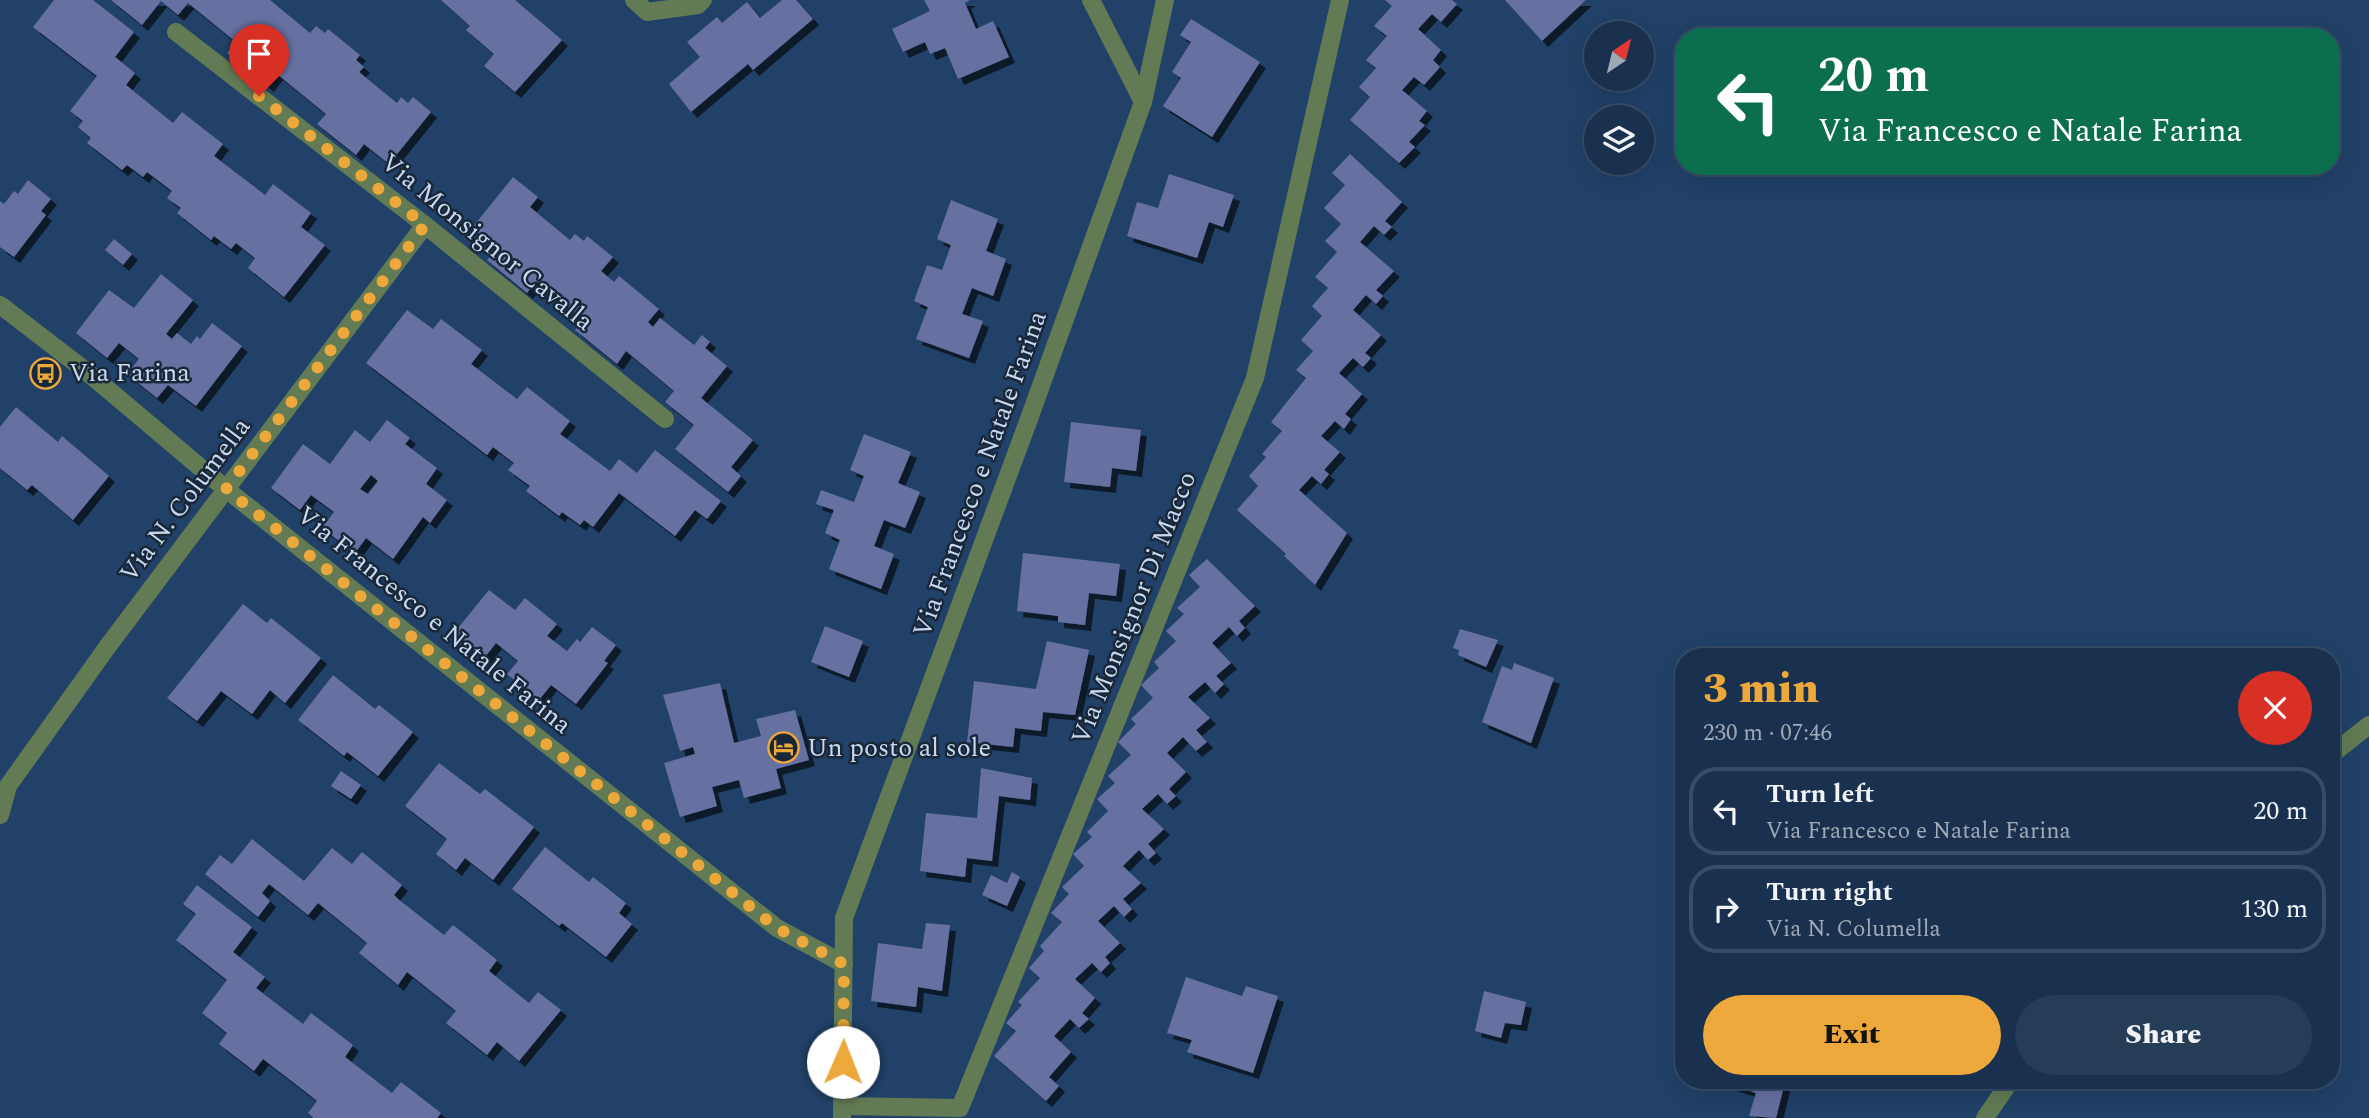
<!DOCTYPE html>
<meta charset="utf-8">
<style>
:root{--surface:#19314e;--page:#263d58;--text:#f1f3f6;--muted:#9fa9b6;--line:#374c66;--accent:#eda83b}
body{margin:0;font-family:Spectral,serif;background:var(--page);color:var(--text);height:100vh;display:flex;flex-direction:column;font-size:26px;white-space:nowrap}
*{box-sizing:border-box;margin:0}
p{font-size:23px;color:var(--muted)}
.icon{flex:none;width:38px;height:38px;fill:none;stroke:currentColor;stroke-width:2;stroke-linecap:round;stroke-linejoin:round}
.map{position:relative;flex:1;overflow:hidden}
.details{position:absolute;left:1675px;top:648px;width:665px;height:441px;display:flex;flex-direction:column;background:var(--surface);border-radius:28px;box-shadow:0 7px 28px #0002,0 0 0 2px var(--line)}
.details>*{flex:none}
.hud{position:absolute;left:1675px;top:28px;width:665px;height:147px;border-radius:28px;box-shadow:0 7px 28px #0002,0 0 0 2px var(--line);background:#0b6e4f;color:#fff;overflow:hidden}
.needle{width:46px;rotate:35deg}
.tools{position:absolute;left:1584px;top:21px;display:grid;gap:14px}
.tools a{display:grid;place-items:center;width:70px;height:70px;border-radius:50%;background:var(--surface);box-shadow:0 7px 28px #0002,0 0 0 2px var(--line);font-size:35px}
.pin{position:absolute;display:grid;place-items:center;width:60px;height:60px;color:#fff;margin:-72px -30px;border-radius:50% 50% 50% 0;rotate:-45deg;box-shadow:0 0 7px #0007}
.pin .icon{rotate:45deg}
.me{position:absolute;width:77px;margin:-38px;rotate:1deg;stroke-linejoin:round;filter:drop-shadow(0 0 5px #0008)}
.turn{display:flex;align-items:center;gap:24px;height:147px;padding:0 28px;font-size:32px}
.turn .icon{width:91px;height:91px;stroke-width:2.5}
.turn b{display:block;font-size:49px;line-height:60px}
.round{display:grid;place-items:center;flex:none;width:74px;height:74px;border-radius:37px;background:var(--page)}
.summary{display:flex;align-items:center;justify-content:space-between;height:119px;padding:0 28px}
h1{font-size:42px;font-weight:800;line-height:52px;color:var(--accent)}
.button{display:flex;gap:14px;margin-top:auto;padding:14px 28px}
.button a{flex:1;height:80px;border-radius:42px;background:var(--accent);color:#111;font-size:28px;font-weight:800;line-height:80px;text-align:center}
.button a+a{background:var(--page);color:var(--text)}
ul{padding:0;list-style:none}
li{display:flex;align-items:center;gap:21px;height:88px;margin:0 14px 10px;padding:0 14px;border:4px solid var(--line);border-radius:28px}
li div{flex:1}
li b{display:block;font-size:26px}
li em{font-style:normal}
.map>svg:first-child{display:block}
</style>
<div class="map">
<svg width="2369" height="1118" viewBox="0 0 2369 1118">
<defs>
<filter id="shadow"><feDropShadow dx="6" dy="6" stdDeviation="0" flood-color="#0009"/></filter>
</defs>
<rect width="100%" height="100%" fill="#214168"/>
<g fill="#6670a1" fill-rule="evenodd" filter="url(#shadow)">
<path d="M54,0h39l41,32 -19,25 20,16 -9,12 47,38 9,-11 41,32 -9,12 51,39 8,-11 38,29 -10,14 24,18 -41,52 -36,-29 7,-10 -19,-15 -5,6 -17,-13 -3,4 -34,-27 4,-5 -14,-10 5,-7 -25,-19 -4,5 -16,-12 -5,5 -35,-27 4,-5 -13,-11 5,-6 -13,-10 27,-35 -64,-49z"/>
<path d="M111,0h159l40,33 6,-7 9,7 3,-4 32,26 -4,5 8,7 -5,5 38,31 4,-6 7,6 5,-6 18,15 -42,52 -25,-20 -8,11 -39,-31 9,-10 -49,-40 -9,12 -41,-33 9,-11 -48,-39 -10,12 -17,-14 -19,24z"/>
<path d="M441,0h74l47,40 -47,52 -31,-26 10,-12 -28,-24 4,-4z"/>
<path d="M782,0h14l17,19 -60,51 -5,-6 -57,48 -22,-28 31,-27 -13,-15 30,-25 5,6 25,-21 13,16z"/>
<path d="M924,0h46l-5,3 11,26 17,-8 16,36 -51,22 -13,-31 -15,6 -5,-12 -22,10 -11,-23 38,-18z"/>
<path d="M1385,0h67l5,4 -16,18 -9,-8 -14,15 23,21 -8,10 7,7 -16,18 -10,-8 -12,13 25,21 -8,10 6,4 -16,17 6,5 -16,16 -49,-43 20,-23 -11,-10 17,-19 -10,-8 21,-24 -13,-10 18,-20z"/>
<path d="M1505,0h81l-44,41z"/>
<path d="M1191,19l69,43 -48,75 -49,-31 18,-28 -9,-6 19,-30 -11,-7z"/>
<path d="M1350,154l52,48 -17,19 7,6 -8,8 -10,-9 -14,16 34,29 -18,19 7,6 -7,8 -10,-9 -13,15 28,25 -16,18 6,5 -8,9 -10,-9 -14,15 23,21 -17,20 6,5 -7,10 -9,-8 -14,15 19,16 -16,18 5,4 -8,10 -9,-8 -13,14 48,43 -32,52 -31,-29 2,-2 -49,-44 21,-24 -9,-10 17,-19 -4,-3 20,-23 -11,-9 35,-44 -10,-8 17,-19 -12,-11 21,-24 -10,-10 16,-18 -13,-11 22,-25 -12,-11 16,-17 -17,-16 21,-23 -13,-12z"/>
<path d="M1169,174l65,21 -11,32 -14,-5 -12,36 -70,-22 10,-34 21,6z"/>
<path d="M513,177l25,20 -8,10 40,33 5,-6 9,7 3,-5 26,21 -12,14 13,11 5,-6 40,33 -11,13 5,5 7,-9 34,27 8,-10 8,7 -5,6 22,18 -26,32 52,42 -22,27 10,9 -13,16 -53,-43 19,-24 -29,-23 9,-11 -48,-40 -9,13 -42,-34 8,-10 -47,-39 -9,12 -40,-33 10,-12 -25,-20z"/>
<path d="M28,180l23,19 -10,12 5,4 -32,42 -14,-10v-46l4,3 10,-13 4,3z"/>
<path d="M951,200l47,19 -12,32 20,8 -13,37 -21,-8 -10,26 21,7 -14,37 -53,-19 12,-32 -14,-6 13,-36 15,5 9,-25 -14,-6z"/>
<path d="M114,239l18,15 -9,11 -18,-15z"/>
<path d="M161,274l32,26 -27,34 6,5 5,-6 14,11 6,-8 3,3 12,-16 30,23 -46,60 -28,-21 -11,13 -30,-24 12,-15 -20,-16 -12,15 -31,-25 33,-43 25,18z"/>
<path d="M407,310l26,19 8,-10 41,31 -11,14 46,35 10,-12 43,34 -10,13 50,37 9,-12 18,14 18,-23 66,51 -14,18 -12,-9 -20,26 -56,-43 -26,34 -9,-7 -4,5 -18,-13 -3,4 -33,-25 4,-5 -22,-16 6,-7 -21,-16 -6,8 -121,-92z"/>
<path d="M16,407l42,35 4,-6 47,40 -36,44 -41,-35 -5,5 -27,-22v-41z"/>
<path d="M387,420l23,18 -5,6 32,24 -11,16 21,16 -17,23 -7,-6 -30,42 -27,-21 -11,15 -33,-25 12,-16 -23,-17 -11,15 -29,-22 32,-44 27,20 25,-34 15,12zM371,475l7,6 -10,13 -8,-5z"/>
<path d="M1071,422l70,8 -5,41 -24,-3 -2,19 -46,-5z"/>
<path d="M864,434l47,18 -13,31 22,9 -15,36 -21,-8 -10,26 20,8 -13,35 -52,-20 11,-29 -15,-7 9,-23 -18,-6 5,-14 33,12 10,-26 -14,-6z"/>
<path d="M1023,553l97,11 -4,32 -27,-3 -4,32 -27,-3v-6l-41,-5z"/>
<path d="M1207,559l48,47 -16,15 6,7 -8,8 -8,-9 -17,16 19,20 -15,13 8,8 -9,9 -10,-11 -17,15 22,21 -14,12 11,12 -11,9 -13,-14 -16,16 19,19 -17,17 7,7 -9,8 -9,-10 -16,15 22,20 -16,15 8,9 -8,7 -9,-10 -16,16 18,17 -18,16 9,10 -8,8 -10,-11 -16,15 22,22 -15,14 5,6 -9,9 -9,-9 -17,16 20,19 -13,15 7,6 -10,9 -9,-9 -16,17 17,16 -22,25 10,9 -13,15 -52,-45 22,-25 -10,-8 16,-18 -4,-3 22,-24 -11,-10 15,-17 -4,-5 22,-24 -11,-9 18,-19 -7,-7 22,-21 -11,-12 19,-17 -5,-5 21,-21 -11,-12 18,-16 -7,-7 23,-21 -13,-13 18,-18 -5,-5 22,-21 -12,-13 18,-17 -5,-6 22,-21 -10,-10 18,-17 -7,-6 23,-21 -11,-12z"/>
<path d="M489,590l26,20 10,-12 32,26 -10,12 20,15 10,-12 3,3 12,-15 24,18 -12,16 4,2 -32,41 -25,-19 -12,15 -32,-26 11,-13 -22,-18 -11,14 -31,-24z"/>
<path d="M243,604l24,19 4,-5 50,40 -36,45 -15,-13 -18,24 -31,-23 -24,30 -30,-23z"/>
<path d="M825,626l38,15 -14,36 -38,-15z"/>
<path d="M1460,629l38,11 -12,27 -28,-12 1,-5 -6,-2z"/>
<path d="M1047,641l42,9 -14,65 -32,-3 -2,19 -26,-3 -2,19 -46,-5 7,-61 62,8z"/>
<path d="M1514,663l40,15 -23,65 -49,-21 20,-56 10,4z"/>
<path d="M333,675l42,34 4,-4 34,27 -35,44 -31,-24 -3,4 -46,-36z"/>
<path d="M720,683l14,60 27,-7 -5,-17 39,-9 14,50 -33,9 5,19 -37,10 -5,-18 -27,7 5,19 -37,11 -16,-54 31,-9 -2,-7 -13,4 -17,-56z"/>
<path d="M439,763l41,31 5,-5 49,38 -41,53 -28,-22 -9,12 -20,-16 11,-15 -42,-33z"/>
<path d="M981,768l51,10 -2,22 -31,-4 -7,65 -25,-3 -2,19 -45,-6 6,-58 51,5z"/>
<path d="M341,771l20,14 -10,14 -20,-13z"/>
<path d="M252,839l52,42 28,-33 20,16 10,-12 40,33 -8,10 4,4 46,36 9,-10 44,35 -8,11 40,32 9,-11 23,18 -42,51 -22,-19 -10,13 -41,-32 10,-12 -49,-39 -9,13 -39,-32 8,-10 -49,-40 -10,12 -39,-31 -7,9 8,8 -12,16 -53,-43 15,-19 12,9z"/>
<path d="M545,847l44,35 4,-5 33,26 -7,10 13,11 -26,33 -44,-34 -3,3 -47,-37z"/>
<path d="M1012,872l8,5 -13,29 -25,-11 9,-20 16,8z"/>
<path d="M197,885l55,42 -19,25 32,25 -9,11 47,36 8,-11 42,32 -8,12 47,36 9,-11 40,31 -4,5h-123l-6,-5 9,-12 -6,-5 -48,-37 -9,12 -35,-27 8,-11 -25,-20 25,-33 -51,-40 20,-26 -13,-10z"/>
<path d="M926,923l24,2 -8,66 -24,-4 -2,20 -45,-6 7,-58 44,6z"/>
<path d="M1186,977l56,19 4,-10 32,10 -25,77 -66,-21 5,-12 -25,-7z"/>
<path d="M1484,991l42,11 -5,23 -16,-2 -4,15 -26,-7z"/>
<path d="M1715,1080h61l9,2 -9,36 -27,-2 7,-23z"/>
</g>
<g fill="none" stroke-linecap="round" stroke-linejoin="round">
<g stroke="#627b54" stroke-width="18">
<path d="M634,0l13,12 51,-7 5,-5"/>
<path d="M1091,0l52,102"/>
<path d="M176,32l249,193 240,194"/>
<path d="M0,305l86,66 140,118 551,439 67,36"/>
<path d="M2331,755l38,-30"/>
<path d="M0,815l8,-29 100,-140 317,-421"/>
<path d="M842,1106l118,2 295,-730 85,-378"/>
<path d="M842,1118l2,-200 185,-499 114,-317 22,-102"/>
<path d="M1985,1118l26,-38"/>
</g>
</g>
<g fill="none" stroke-linecap="round" stroke-linejoin="round">
<path stroke="#eda83b" stroke-width="12" stroke-dasharray="0 21.6" d="M259,96l166,129 -199,264 551,439 67,36 -1,98"/>
</g>
<defs>
<symbol id="bus-ring" viewBox="-11 -11 22 22"><circle r="9.5" fill="#192739" stroke="#eda83b" stroke-width="1.5"/><path d="M-5-6H5V4H4V6H2V4H-2V6H-4V4H-5ZM-3.5-4V0h7V-4ZM-3.5 1.2v1.5H-2V1.2ZM2 1.2v1.5H3.5V1.2Z" fill="#eda83b"/></symbol>
<symbol id="hotel-ring" viewBox="-11 -11 22 22"><circle r="9.5" fill="#192739" stroke="#eda83b" stroke-width="1.5"/><path d="M-6-4.5h1.5V1H6V5H4.5V3h-9V5H-6ZM-4 0a1.8 1.8 0 1 1 3.6 0ZM.5 0V-2.5h3Q6-2.5 6 0Z" fill="#eda83b"/></symbol>
</defs>
<g fill-rule="evenodd">
<use href="#bus-ring" x="28" y="356" width="35" height="35"/>
<use href="#hotel-ring" x="766" y="730" width="35" height="35"/>
</g>
<g text-anchor="middle" dominant-baseline="central" stroke-width="5" stroke-linejoin="round" paint-order="stroke">
<g font-size="26" fill="#c6d9f0" stroke="#192739">
<text transform="translate(487 242) rotate(39)">Via Monsignor Cavalla</text>
<text transform="translate(980 474) rotate(-70)">Via Francesco e Natale Farina</text>
<text transform="translate(185 500) rotate(-53)">Via N. Columella</text>
<text transform="translate(1134 608) rotate(-68)">Via Monsignor Di Macco</text>
<text transform="translate(434 620) rotate(39)">Via Francesco e Natale Farina</text>
</g>
<g font-size="26" fill="#c6d9f0" stroke="#192739" text-anchor="start">
<text x="69" y="373">Via Farina</text>
<text x="807" y="748">Un posto al sole</text>
</g>
</g>
</svg>
<div class="tools">
<a><svg class="needle" viewBox="-14 -14 28 28"><path d="M0-13l5 13h-10z" fill="#e53935"/><path d="M0 13l5-13h-10z" fill="#9fa9b6"/></svg></a>
<a><svg class="icon" aria-label="layers" viewBox="0 0 24 24"><path d="M12 4l9 5-9 5-9-5zM3 14l9 5 9-5"/></svg></a>
</div>
<div class="pin" style="left:259px;top:96px;background:#d93025"><svg class="icon" aria-label="arrive" viewBox="0 0 24 24"><path d="M6 21V4h12l-3 4 3 4H6"/></svg></div>
<svg class="me" style="left:843px;top:1062px" viewBox="-20 -20 40 40"><circle r="19" fill="#fff"/><path d="M0-13L10 11 0 6-10 11z" fill="#eda83b"/></svg>
<div class="hud">
<div class="turn"><svg class="icon" aria-label="left" viewBox="0 0 24 24"><path d="M17 20v-9H6M10 6l-5 5 5 5"/></svg><div><b>20 m</b>Via Francesco e Natale Farina</div></div>
</div>
<section class="details">
<div class="summary"><div><h1>3 min</h1><p>230 m · 07:46</p></div><a class="round" style="background:#d93025;color:#fff"><svg class="icon" aria-label="close" viewBox="0 0 24 24"><path d="M6 6l12 12M18 6L6 18"/></svg></a></div>
<ul>
<li><svg class="icon" aria-label="left" viewBox="0 0 24 24"><path d="M17 20v-9H6M10 6l-5 5 5 5"/></svg><div><b>Turn left</b><p>Via Francesco e Natale Farina</p></div><em>20 m</em></li>
<li><svg class="icon" aria-label="right" viewBox="0 0 24 24"><path d="M7 20v-9h11M14 6l5 5-5 5"/></svg><div><b>Turn right</b><p>Via N. Columella</p></div><em>130 m</em></li>
</ul>
<div class="button"><a>Exit</a><a>Share</a></div>
</section>
</div>
